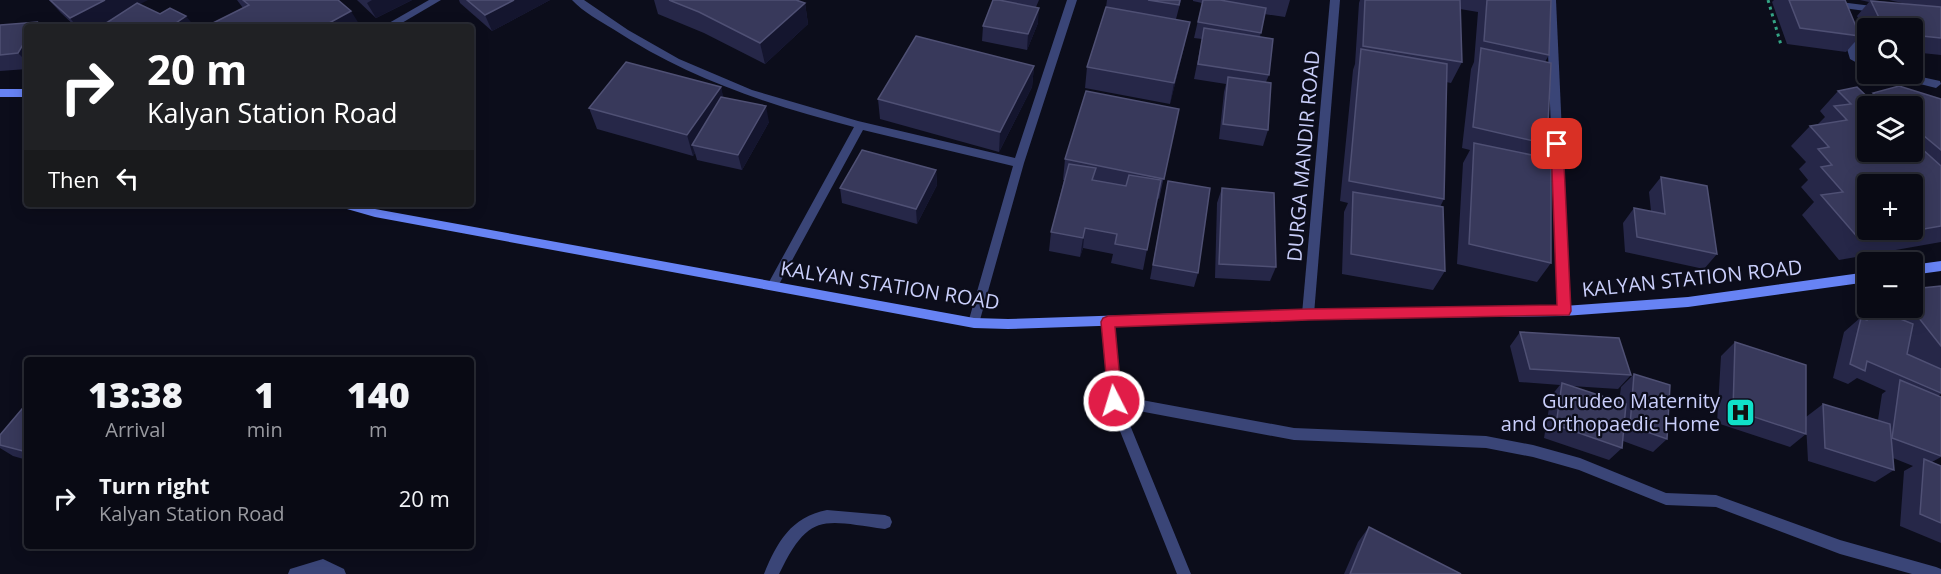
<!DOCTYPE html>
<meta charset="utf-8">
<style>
:root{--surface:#090a14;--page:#12131d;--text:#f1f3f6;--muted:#999aa0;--line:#292b34}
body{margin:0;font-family:"Open Sans",sans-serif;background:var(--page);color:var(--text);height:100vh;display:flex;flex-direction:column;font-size:22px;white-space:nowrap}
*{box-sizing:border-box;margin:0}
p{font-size:20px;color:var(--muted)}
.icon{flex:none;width:33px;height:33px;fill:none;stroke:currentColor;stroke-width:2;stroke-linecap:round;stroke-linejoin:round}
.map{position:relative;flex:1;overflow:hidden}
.details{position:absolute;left:24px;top:357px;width:450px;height:192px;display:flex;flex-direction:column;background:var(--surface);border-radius:6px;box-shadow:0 3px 15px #0003,0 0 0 2px var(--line)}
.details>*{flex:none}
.guide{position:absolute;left:24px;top:24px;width:450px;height:183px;border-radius:6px;box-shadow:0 3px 15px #0003,0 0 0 2px var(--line);background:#202124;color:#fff;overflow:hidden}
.tools{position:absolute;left:1857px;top:18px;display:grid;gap:12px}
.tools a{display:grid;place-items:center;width:66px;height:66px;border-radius:6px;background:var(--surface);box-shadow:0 3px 15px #0003,0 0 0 2px var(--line);font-size:30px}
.pin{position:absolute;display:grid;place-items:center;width:51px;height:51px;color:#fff;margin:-26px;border-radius:12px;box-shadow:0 3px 9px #0006}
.me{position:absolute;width:66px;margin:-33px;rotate:355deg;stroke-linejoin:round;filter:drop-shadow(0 0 4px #0008)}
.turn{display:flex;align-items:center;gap:21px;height:126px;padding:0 24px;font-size:27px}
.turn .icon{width:78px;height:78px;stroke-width:2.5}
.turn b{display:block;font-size:42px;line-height:51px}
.then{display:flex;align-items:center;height:57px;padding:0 24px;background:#0003;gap:12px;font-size:22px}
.eta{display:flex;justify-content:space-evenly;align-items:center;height:102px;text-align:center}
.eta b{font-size:36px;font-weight:800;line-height:42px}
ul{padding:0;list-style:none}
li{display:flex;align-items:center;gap:18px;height:78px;padding:0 24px}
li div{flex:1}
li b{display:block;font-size:22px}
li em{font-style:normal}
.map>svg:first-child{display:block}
</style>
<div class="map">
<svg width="1941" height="574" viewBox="0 0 1941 574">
<rect width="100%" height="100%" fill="#0c0d1b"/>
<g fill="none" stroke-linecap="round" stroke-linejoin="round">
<path stroke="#34a485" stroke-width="3" stroke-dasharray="3 4" stroke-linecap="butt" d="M1768,0l13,45"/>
<g fill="#3a4577" fill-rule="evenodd">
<path d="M429,0h12l-46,27h-13z"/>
<path d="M572,0h12l44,30 51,29 73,31 106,31 157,37 52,-158h10l-53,163 -46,164h-8l-2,-4 45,-157 -150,-36 -86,158h-8l-2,-3 2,-3 85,-155c-85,-22 -167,-49 -241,-98 -13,-8 -30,-17 -41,-29z"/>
<path d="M1330,0h10l-26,314 -2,4h-8l-2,-4z"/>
<path d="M1546,0h10l14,311 -2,4h-8l-2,-4z"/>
<path d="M1832,1l48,6 5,3 -5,3 -51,-7 -2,-2z"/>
<path d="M1847,29l5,3 7,25 9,4v8l-18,-10 -8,-27z"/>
<path d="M1891,74h17l32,7 1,3 -5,4 -44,-11z"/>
<path d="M1108,317l4,1 2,4 6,74 174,32 192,8 47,9 47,13 86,35 50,2 124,45 96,27 5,2v5h-29l-72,-20 -124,-47 -50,-2 -87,-35 -46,-13 -47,-9 -192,-8 -171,-32 68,166h-14l-69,-173 -6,-79 2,-4z"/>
<path d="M827,510l58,5 5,2 2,5 -2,5 -5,2c-63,-9 -76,-17 -106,45h-15c13,-32 27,-57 63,-64z"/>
<path d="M323,559l21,10 2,5h-58l2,-5z"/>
</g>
<g fill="#6783f4" fill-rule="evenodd">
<rect x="0" y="89" width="27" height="8"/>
<path d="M338,204h21l16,5 599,109 34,1 300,-10 256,-3 124,-9 180,-25v10l-180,25 -124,9 -256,3 -300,10 -34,-1 -599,-111 -35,-10z"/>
<path d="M1941,261v10l-29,4v-10z"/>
</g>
</g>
<g fill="#262748" fill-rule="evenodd">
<path d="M49,0l90,5 21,9 -42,2 -22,11h-20l-15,-14z"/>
<path d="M237,0h101l-95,8z"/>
<path d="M357,0h55l-36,18z"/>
<path d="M459,0h91l-58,31 -32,-28z"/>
<path d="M654,0h142l9,3 3,21 -43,40 -61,-31 -46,-19z"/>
<path d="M993,0h46l-3,7 2,16 -11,27 -45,-9 1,-15z"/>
<path d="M1107,0h74l-5,19 9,24 -15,61 -85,-16 2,-21 19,-60z"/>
<path d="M1193,0h97l-5,17 -21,-3 -4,23 9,38 -3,7 2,48 -5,16 -44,-7 5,-47 2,-8 -32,-5 8,-40 -8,-1 8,-35 -9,-2z"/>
<path d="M1360,0h191l-2,55 -4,7 2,82 -8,13 12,106 -14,19 -80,-18 6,-101 7,-13 -8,-2 9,-79 3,-7 4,-50 -18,-3 2,53 -11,21 -5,-1 -2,117 -4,8 5,64 -12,19 -91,-16 2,-62 4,-9 -8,-2 13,-131 2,-6 4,-61z"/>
<path d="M1774,0h71l15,36 -14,16 -59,-8 -15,-42z"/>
<path d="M1860,0h11l40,5 -22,-5h52v55l-29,-3v-24h-44v10l-11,-22 12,-14z"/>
<path d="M37,22l4,5h-14v42l-27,2v-46z"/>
<path d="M1034,66l-2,21 -33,65 -119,-33 -2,-20z"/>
<path d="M721,87l2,11 46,24 -27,48 -45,-10 -2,-7 -2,3 -96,-27 -8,-21z"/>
<path d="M1838,91l31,7 4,-5 68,6v143l-102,18 -37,-45 12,-13 -13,-15 7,-7 -9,-11 7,-7 -15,-16 19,-20 8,-2 7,-7 -5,-6zM1868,106h44v46z"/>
<path d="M1179,109l-20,90 -2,-1 -14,72 -32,-7 2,-9 -30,-6 -3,9 -31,-6 2,-19 13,-52h-1l2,-21z"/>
<path d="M936,170l1,15 -20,39 -75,-21 -2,-15z"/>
<path d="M1661,177l56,77 -13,15 -79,-17 -2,-29 11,-15 17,3 -2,-19z"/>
<path d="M1168,181l30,92 -4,14 -44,-8z"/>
<path d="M1222,188l54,79 -6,14 -55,-3 2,-75z"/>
<path d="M1941,286v108l-3,2 3,1v60l-9,5 9,4v77l-41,-17 4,-55 9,-5 -20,-8 1,12 -19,12 -67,-21 -2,-37v10l-16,13 -73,-24 4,-67 14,-14 71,75 17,-13 55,16 4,-26 4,-3 -29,-13 -9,6 -15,-6 11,-46 25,-22 8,3 -2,-3 3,-2h34z"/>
<path d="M1520,332l111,43 -13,14 -47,-3 48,16 2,-15 13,-13 33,65 -14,13 -30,-11 -1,7 -13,12 -65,-22 7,-42 9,-11 -41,-3 -9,-36z"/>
<path d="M27,403v57l-14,-4 -13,-8v-13z"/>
<path d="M1369,527l92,47h-117l14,-32z"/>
</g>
<g fill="#14152e">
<path d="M105,0h43l-52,27h-19l-7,-9z"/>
<path d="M372,0h40l-36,18 -9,-15z"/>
<path d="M514,0h36l-58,31 -7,-16z"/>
<path d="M805,3l3,21 -43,40 -5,-21z"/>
<path d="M1039,8l-1,15 -11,27 1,-16z"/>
<path d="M351,11l10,16h-39z"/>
<path d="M186,16l9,11h-25z"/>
<path d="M37,22l4,5h-7z"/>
<path d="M1190,22l-5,21 -15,61 4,-21z"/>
<path d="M27,38v24l-9,-9z"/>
<path d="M1034,66l-2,21 -33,65 1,-20z"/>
<path d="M721,87l5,21 -34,37 3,8 -2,3 -6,-21z"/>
<path d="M766,106l3,16 -27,48 -4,-15z"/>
<path d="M936,170l1,15 -20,39 -1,-15z"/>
<path d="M1085,228l-2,20 -3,9 3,-19z"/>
</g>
<g fill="#38395b" stroke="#4f5074" stroke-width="1.5" fill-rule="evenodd">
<path d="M50,0h55l-35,18z"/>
<path d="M243,0h95l13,11 -29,16h-117l44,-22z"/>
<path d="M467,0h47l-29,15z"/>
<path d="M669,0h127l9,3 -45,40 -61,-31z"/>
<path d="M993,0h6l40,8 -11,26 -45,-8z"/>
<path d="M1148,0h32l-1,5z"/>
<path d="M1203,0h17l46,8 -5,25 -63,-11z"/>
<path d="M1365,0h95l2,62 -99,-16z"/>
<path d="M1487,0h64l-2,55 -65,-14z"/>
<path d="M1789,0h56l15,36 -60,-8z"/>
<path d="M1871,1l70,6v31l-29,-3v-7h-28z"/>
<path d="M137,3l23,11 10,-6 16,8 -16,11h-70z"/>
<path d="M1106,7l84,15 -16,61 -87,-16z"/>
<path d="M37,22l-3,5h-7v11l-9,15 -18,2v-30z"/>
<path d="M1204,28l69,11 -4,36 -71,-11z"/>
<path d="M916,36l118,30 -34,66 -122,-33z"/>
<path d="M1481,48l70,15 -4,81 -74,-17z"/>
<path d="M1361,49l86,15 -3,135 -95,-18z"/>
<path d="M626,62l95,25 -34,48 -98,-27z"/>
<path d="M1228,77l43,6 -3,47 -45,-6z"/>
<path d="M1899,86l42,13v51l-29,-24v-20h-23l-16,-13z"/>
<path d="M1857,87l20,19h-9v46h44v-12l29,26v60l-81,14 -39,-45 22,-3 -22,-25 11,-2 -14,-16 11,-2 -19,-21 37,-6 -13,-14 17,-2 -13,-13zM1868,184h44v46h-44z"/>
<path d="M1086,91l93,18 -15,70 -99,-20z"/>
<path d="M721,97l45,9 -28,49 -46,-10z"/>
<path d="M1474,143l77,16v104l-82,-19z"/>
<path d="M862,150l74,20 -20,39 -76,-21z"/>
<path d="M1069,164l27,4 -4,12 34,6 3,-11 32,5 -14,70 -32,-6 2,-10 -32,-6 -2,10 -32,-6z"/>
<path d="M1661,177l46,9 10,68 -80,-17 -3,-29 31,6z"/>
<path d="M1168,181l42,7 -12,85 -45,-8z"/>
<path d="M1222,188l52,5 2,74 -57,-3z"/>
<path d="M1353,192l90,15 2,64 -94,-17z"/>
<path d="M1941,286v60l-30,-38h1v-19z"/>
<path d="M1869,310l14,5v-3l30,12 -6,30 34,15v24l-74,-32 -2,10 -15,-7 11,-46 6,2z"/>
<path d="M1520,332l99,6 12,37 -101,-6z"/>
<path d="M1735,342l71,23v69l-73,-24z"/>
<path d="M1634,374l36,11 -3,54 -37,-13z"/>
<path d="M1900,380l41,17v59l-49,-18z"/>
<path d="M1562,383l64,21 -4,44 -66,-23z"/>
<path d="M27,403v49l-27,-7v-10z"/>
<path d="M1823,404l67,20 4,46 -69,-22z"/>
<path d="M1924,459l17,7v57l-21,-9z"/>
<path d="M1369,527l92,47h-111z"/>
</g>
<path fill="#e11d48" stroke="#92132f" stroke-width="1.5" d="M1557,139l6,5 8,167 -2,4 -261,5 -193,7 7,74 -3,5 -5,2 -5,-2 -8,-84 2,-4 5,-2 200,-7 249,-4 -6,-161z"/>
<defs>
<symbol id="hospital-square" viewBox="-11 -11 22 22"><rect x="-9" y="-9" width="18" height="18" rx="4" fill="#10e1c9" stroke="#0c0d1b"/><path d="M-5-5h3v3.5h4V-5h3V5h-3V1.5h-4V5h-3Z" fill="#111"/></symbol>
</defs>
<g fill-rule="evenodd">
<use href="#hospital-square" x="1724" y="396" width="33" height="33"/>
</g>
<g text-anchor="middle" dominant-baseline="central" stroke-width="4.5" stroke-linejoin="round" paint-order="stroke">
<g font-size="20" fill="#cacffb" stroke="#0c0d1b">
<text transform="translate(1303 156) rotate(-85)">DURGA MANDIR ROAD</text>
<text transform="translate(1692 278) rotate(-6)">KALYAN STATION ROAD</text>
<text transform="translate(890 285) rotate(9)">KALYAN STATION ROAD</text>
</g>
<g font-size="20" fill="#cacffb" stroke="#0c0d1b" text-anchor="end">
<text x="1720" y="400">Gurudeo Maternity<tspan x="1720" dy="23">and Orthopaedic Home</tspan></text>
</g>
</g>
</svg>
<div class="tools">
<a><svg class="icon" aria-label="search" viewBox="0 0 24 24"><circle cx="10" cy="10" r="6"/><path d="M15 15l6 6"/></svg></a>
<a><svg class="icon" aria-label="layers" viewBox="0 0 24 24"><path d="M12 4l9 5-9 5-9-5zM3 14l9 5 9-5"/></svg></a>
<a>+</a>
<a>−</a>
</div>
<div class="pin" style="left:1557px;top:144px;background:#d93025"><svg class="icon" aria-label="arrive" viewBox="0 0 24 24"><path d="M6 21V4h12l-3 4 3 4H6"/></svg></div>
<svg class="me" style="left:1114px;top:401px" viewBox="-20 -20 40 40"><circle r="17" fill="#e11d48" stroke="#fff" stroke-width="3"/><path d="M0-11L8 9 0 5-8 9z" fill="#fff"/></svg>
<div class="guide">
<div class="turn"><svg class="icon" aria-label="right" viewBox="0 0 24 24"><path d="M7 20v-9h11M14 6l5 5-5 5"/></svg><div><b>20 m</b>Kalyan Station Road</div></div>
<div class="then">Then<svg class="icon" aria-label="left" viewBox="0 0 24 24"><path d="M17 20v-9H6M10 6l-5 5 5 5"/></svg></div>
</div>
<section class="details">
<div class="eta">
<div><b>13:38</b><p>Arrival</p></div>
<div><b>1</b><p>min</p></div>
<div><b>140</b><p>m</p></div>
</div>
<ul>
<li><svg class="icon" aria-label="right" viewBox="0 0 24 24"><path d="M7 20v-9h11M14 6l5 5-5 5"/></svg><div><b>Turn right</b><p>Kalyan Station Road</p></div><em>20 m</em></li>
</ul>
</section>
</div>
